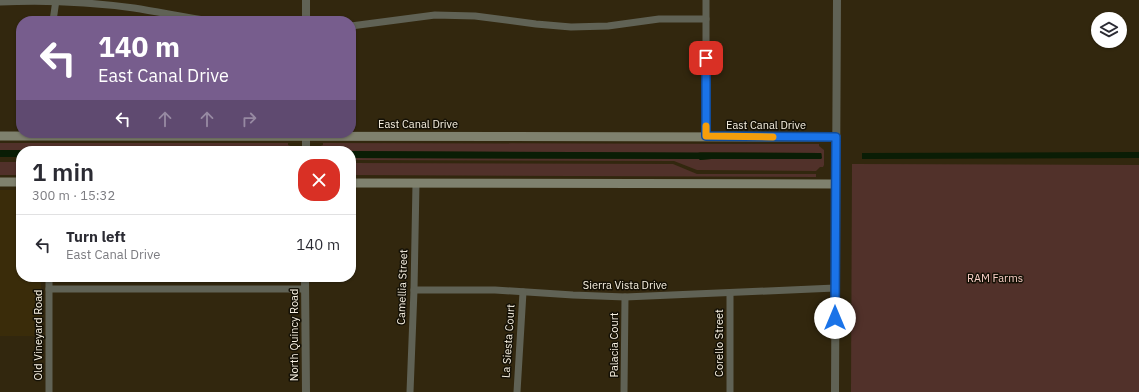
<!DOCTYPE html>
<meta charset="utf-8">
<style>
:root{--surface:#fff;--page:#f2f2f3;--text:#2b2b33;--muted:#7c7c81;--line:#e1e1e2}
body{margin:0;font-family:"IBM Plex Sans",sans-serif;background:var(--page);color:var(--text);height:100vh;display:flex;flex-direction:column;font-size:15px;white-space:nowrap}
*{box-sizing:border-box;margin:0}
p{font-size:13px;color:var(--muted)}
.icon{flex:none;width:22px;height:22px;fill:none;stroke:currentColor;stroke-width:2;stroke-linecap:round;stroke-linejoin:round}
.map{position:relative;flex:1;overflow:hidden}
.panel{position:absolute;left:16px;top:146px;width:340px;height:136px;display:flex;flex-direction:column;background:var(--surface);border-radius:16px;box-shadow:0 1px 3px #0004}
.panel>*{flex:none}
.banner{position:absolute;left:16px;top:16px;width:340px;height:122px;border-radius:16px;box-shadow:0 1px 3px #0004;background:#775d8d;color:#fff;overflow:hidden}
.buttons{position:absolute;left:1091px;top:12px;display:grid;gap:8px}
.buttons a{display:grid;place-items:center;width:36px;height:36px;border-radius:50%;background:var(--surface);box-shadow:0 1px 3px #0004;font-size:20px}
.pin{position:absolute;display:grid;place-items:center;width:34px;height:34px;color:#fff;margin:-17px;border-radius:8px;box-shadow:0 2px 6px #0006}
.me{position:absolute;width:44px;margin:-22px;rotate:0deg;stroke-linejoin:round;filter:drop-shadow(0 0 3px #0008)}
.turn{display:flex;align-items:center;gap:14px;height:84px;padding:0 16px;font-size:18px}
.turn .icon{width:52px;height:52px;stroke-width:2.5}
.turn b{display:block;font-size:28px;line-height:34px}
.lanes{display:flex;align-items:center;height:38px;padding:0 16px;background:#0003;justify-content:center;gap:20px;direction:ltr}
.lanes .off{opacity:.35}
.round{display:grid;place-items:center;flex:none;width:42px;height:42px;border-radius:16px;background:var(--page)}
.summary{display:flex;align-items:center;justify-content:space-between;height:68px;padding:0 16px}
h1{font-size:24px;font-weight:600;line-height:30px}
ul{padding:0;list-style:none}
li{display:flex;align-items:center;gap:12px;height:60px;padding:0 16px;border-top:1px solid var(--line)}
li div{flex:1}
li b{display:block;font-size:15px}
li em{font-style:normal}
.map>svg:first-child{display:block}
</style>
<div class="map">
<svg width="1139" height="392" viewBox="0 0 1139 392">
<rect width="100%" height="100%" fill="#32270e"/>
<path fill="#3a2c0a" d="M0,190h21v87h20v59h-41z"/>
<g fill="#51312a">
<path d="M0,143h288v2l5,2 2,4 -295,-1z"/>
<path d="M323,143l494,1h2v2l5,4v15l-1,2h-3l-4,4 -119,-1 -23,-9 -323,-1v-2l348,1 1,1 11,-1h110l1,-5 -1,-1 -121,-1 -2,1 -382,-2 2,-4 5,-2z"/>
<rect x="0" y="162" width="21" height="13"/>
<path d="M351,163l322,1 24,10h119v3l-465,-2z"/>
<path d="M852,164l287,1v227h-288z"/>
</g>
<g fill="#0a1d05">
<path d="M0,150l198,1h-177v6h-21z"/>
<path d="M351,151l470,2 1,5 -1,1h-110l-11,1 -1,-1 -348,-1z"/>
<path d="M1139,152v6l-277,1v-6z"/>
</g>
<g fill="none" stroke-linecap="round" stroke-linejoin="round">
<g stroke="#606255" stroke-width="7">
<path d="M0,2c44,-2 90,0 134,6 25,4 50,9 76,13"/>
<path d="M53,21l3,-21"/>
<path d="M351,26l84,-11 40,1 61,8 35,3 37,-1 51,-7h47"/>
<path d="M706,136v-136"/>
<path d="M49,277v115"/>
<path d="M49,289h256"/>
<path d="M414,290h81l78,5 52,2 210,-9"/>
<path d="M730,293v99"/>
<path d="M410,392l4,-102 2,-107"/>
<path d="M517,392l6,-100"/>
<path d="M624,392l1,-95"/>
</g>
<g stroke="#606255" stroke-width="8">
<path d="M306,0v21"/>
<path d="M306,133v18"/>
<path d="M305,277l1,115"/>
<path d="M835,392l2,-392"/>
</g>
<g stroke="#7f816e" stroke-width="9">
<path d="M0,136l836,1"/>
<path d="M0,182h21"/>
<path d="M351,183l484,1"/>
</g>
</g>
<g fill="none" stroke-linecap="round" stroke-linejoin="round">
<defs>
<path id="route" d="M706,58v78l130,1 -1,181"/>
</defs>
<use href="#route" stroke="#114b97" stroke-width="10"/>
<use href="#route" stroke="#1a73e8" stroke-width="7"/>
<path stroke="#f59e0b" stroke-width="7" d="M706,126v10l67,1"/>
</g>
<g text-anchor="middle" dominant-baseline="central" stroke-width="3" stroke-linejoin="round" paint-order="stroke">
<g font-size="11" fill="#f9f2e3" stroke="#151106">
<text x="418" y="124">East Canal Drive</text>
<text x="766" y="125">East Canal Drive</text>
<text x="625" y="285">Sierra Vista Drive</text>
<text transform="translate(402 287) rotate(-88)">Camellia Street</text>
<text transform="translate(38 335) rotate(-90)">Old Vineyard Road</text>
<text transform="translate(294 335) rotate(-90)">North Quincy Road</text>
<text transform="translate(508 341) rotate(-86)">La Siesta Court</text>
<text transform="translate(719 343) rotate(-90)">Corello Street</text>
<text transform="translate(614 345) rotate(-90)">Palacia Court</text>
</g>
<g font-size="11" fill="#f8cfc6" stroke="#151106">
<text x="995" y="278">RAM Farms</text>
</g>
</g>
</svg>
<div class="buttons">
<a><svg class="icon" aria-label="layers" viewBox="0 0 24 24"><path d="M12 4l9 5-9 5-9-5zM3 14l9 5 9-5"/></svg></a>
</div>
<div class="pin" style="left:706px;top:58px;background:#d93025"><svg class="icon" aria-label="arrive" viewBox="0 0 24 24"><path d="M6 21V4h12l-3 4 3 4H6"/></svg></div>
<svg class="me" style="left:835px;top:318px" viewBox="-20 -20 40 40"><circle r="19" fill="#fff"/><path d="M0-13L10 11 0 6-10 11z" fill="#1a73e8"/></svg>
<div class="banner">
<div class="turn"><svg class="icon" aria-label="left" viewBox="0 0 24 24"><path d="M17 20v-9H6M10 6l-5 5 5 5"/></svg><div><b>140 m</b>East Canal Drive</div></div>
<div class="lanes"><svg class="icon" aria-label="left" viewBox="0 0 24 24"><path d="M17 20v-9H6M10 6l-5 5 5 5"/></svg><svg class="icon off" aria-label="ahead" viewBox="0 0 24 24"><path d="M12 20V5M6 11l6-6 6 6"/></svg><svg class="icon off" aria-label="ahead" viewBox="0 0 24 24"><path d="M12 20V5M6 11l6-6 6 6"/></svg><svg class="icon off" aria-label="right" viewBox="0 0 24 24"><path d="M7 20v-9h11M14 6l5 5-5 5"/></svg></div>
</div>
<section class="panel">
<div class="summary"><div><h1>1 min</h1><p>300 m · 15:32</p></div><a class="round" style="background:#d93025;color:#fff"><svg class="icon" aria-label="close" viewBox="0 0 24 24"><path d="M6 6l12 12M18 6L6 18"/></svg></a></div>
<ul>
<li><svg class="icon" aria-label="left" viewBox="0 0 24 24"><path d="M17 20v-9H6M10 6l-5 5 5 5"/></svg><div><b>Turn left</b><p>East Canal Drive</p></div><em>140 m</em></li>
</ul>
</section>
</div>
